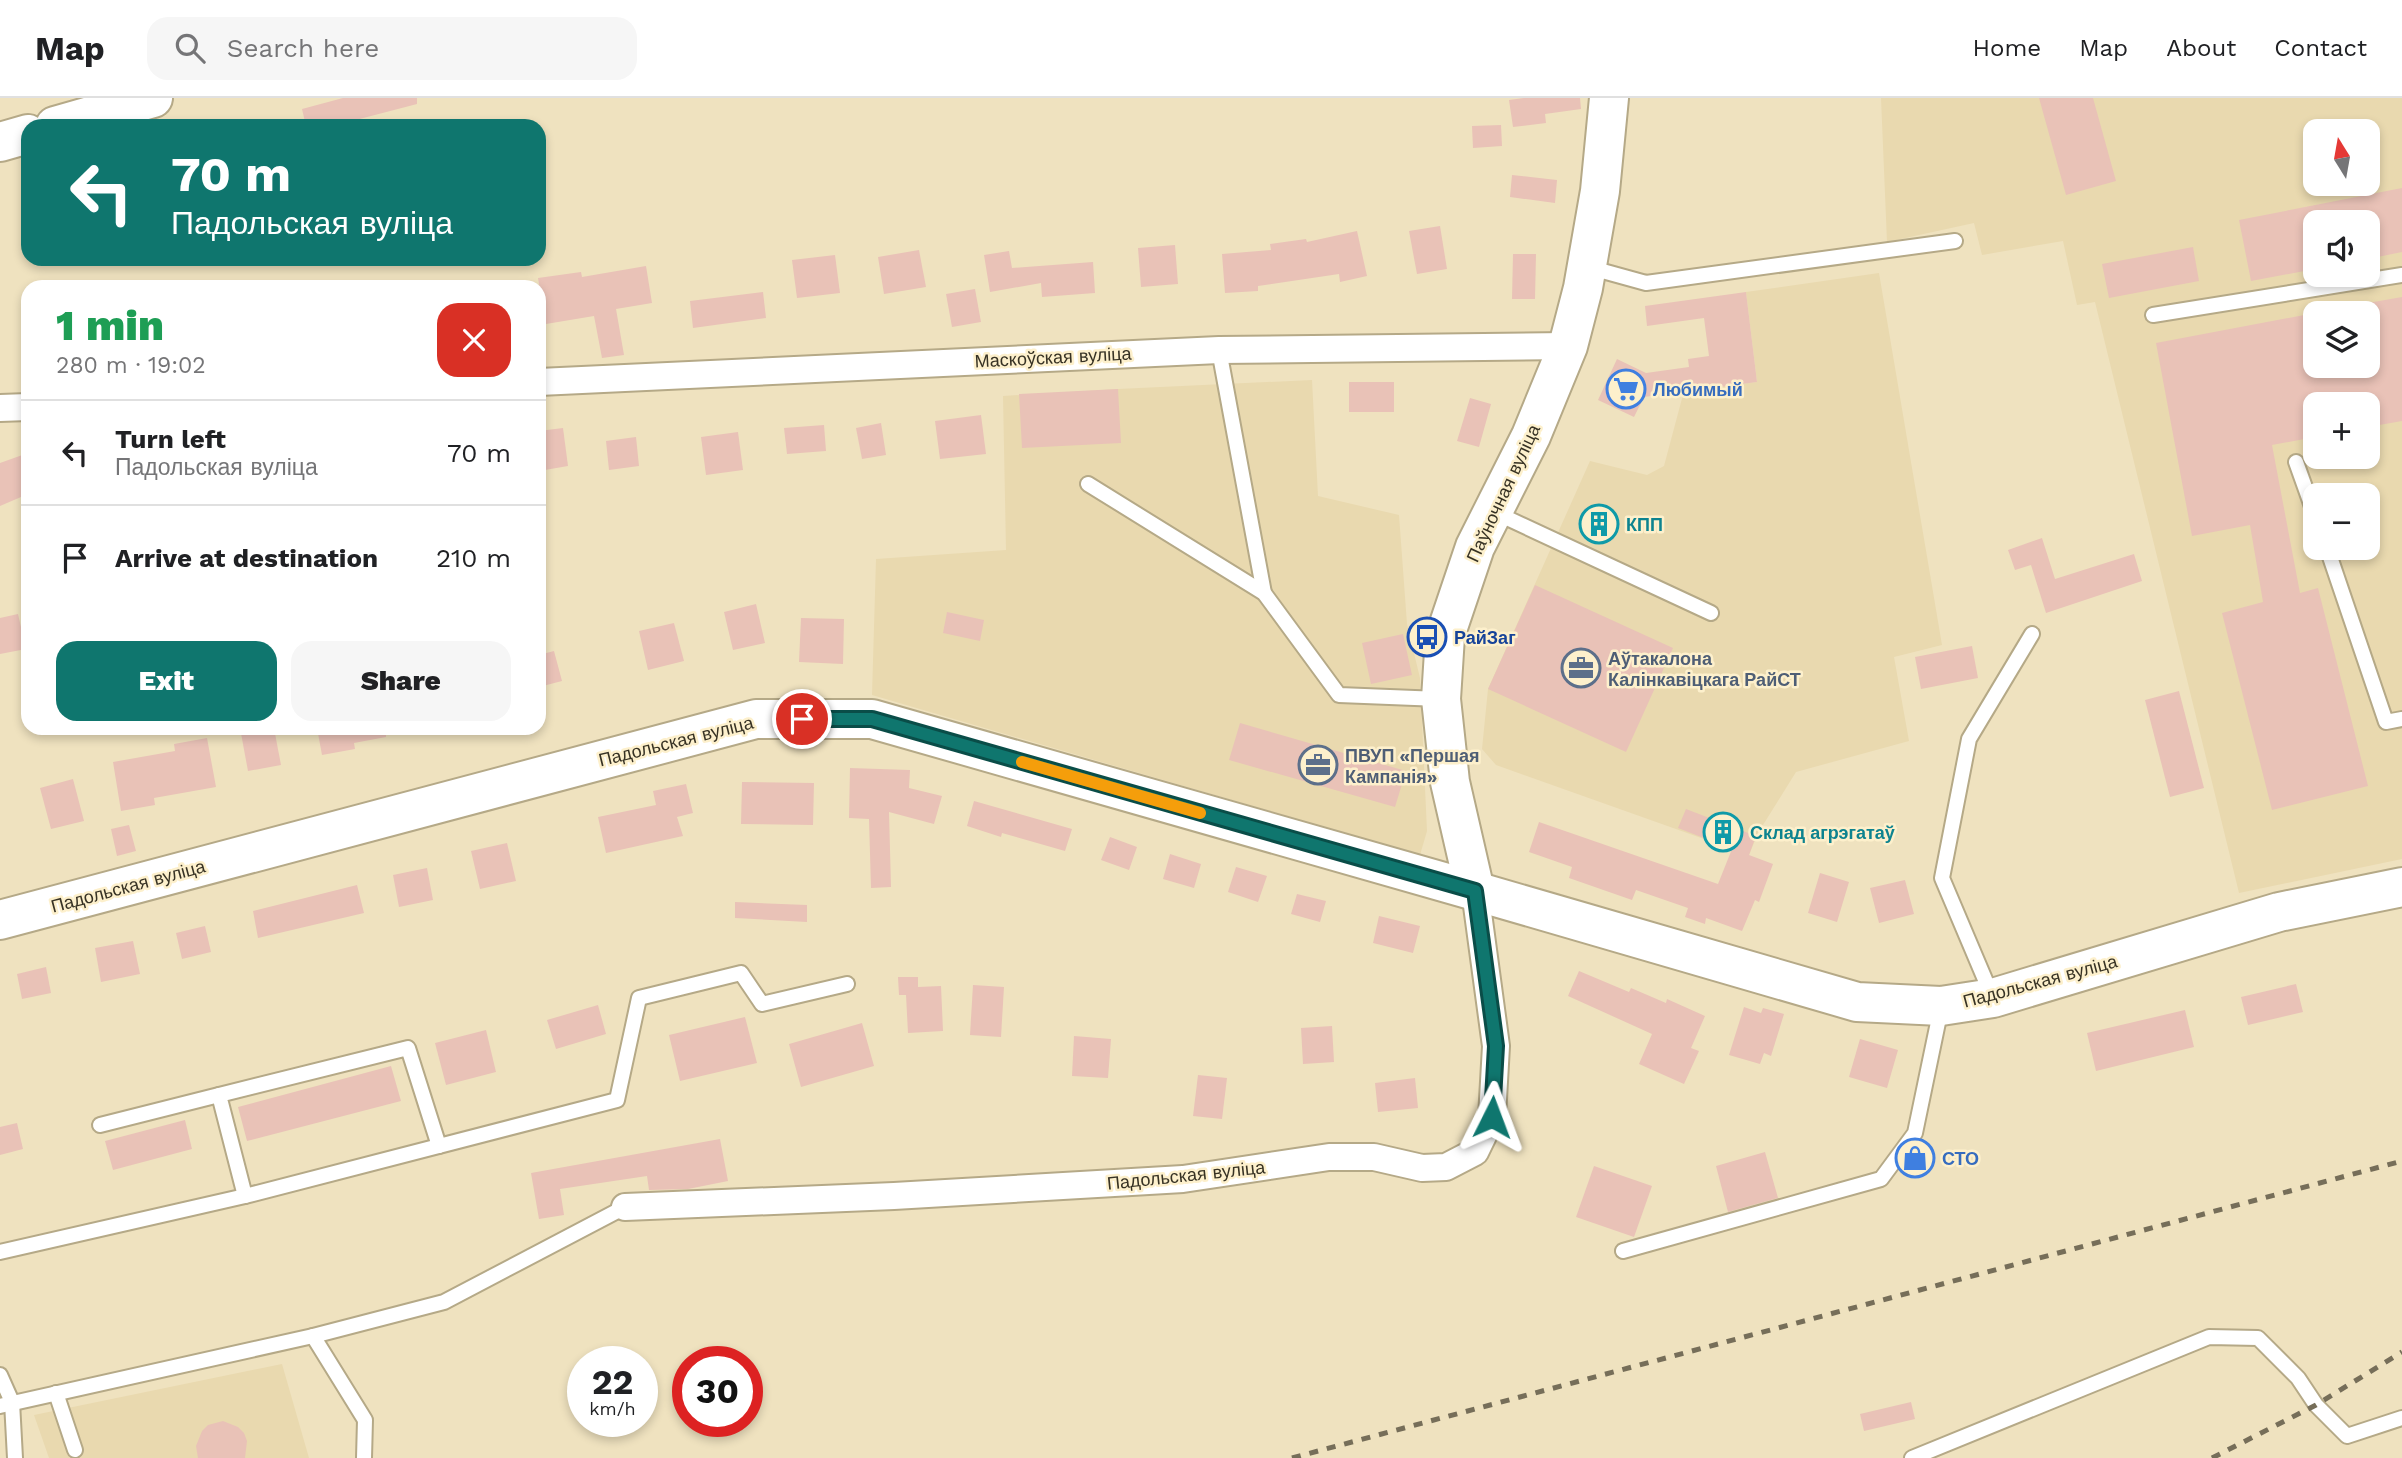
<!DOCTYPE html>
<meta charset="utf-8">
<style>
:root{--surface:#fff;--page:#f6f6f6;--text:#202124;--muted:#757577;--line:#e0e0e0;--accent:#0f766e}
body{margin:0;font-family:"Work Sans",sans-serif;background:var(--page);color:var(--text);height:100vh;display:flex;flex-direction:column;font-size:26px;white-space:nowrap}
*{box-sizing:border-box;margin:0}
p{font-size:23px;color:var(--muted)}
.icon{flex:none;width:38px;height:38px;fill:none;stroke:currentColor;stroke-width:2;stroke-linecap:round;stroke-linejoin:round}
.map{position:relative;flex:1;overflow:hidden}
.details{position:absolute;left:21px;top:182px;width:525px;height:455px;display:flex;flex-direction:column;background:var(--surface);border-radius:21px;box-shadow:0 4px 10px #0003}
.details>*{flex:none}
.hud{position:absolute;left:21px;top:21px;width:525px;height:147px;border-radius:21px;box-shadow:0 4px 10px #0003;background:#0f766e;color:#fff;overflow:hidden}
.needle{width:46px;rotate:349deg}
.buttons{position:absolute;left:2303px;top:21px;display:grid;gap:14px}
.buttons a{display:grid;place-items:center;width:77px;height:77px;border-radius:14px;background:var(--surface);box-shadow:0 4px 10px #0003;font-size:35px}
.speed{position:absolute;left:567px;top:1248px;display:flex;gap:14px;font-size:35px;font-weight:700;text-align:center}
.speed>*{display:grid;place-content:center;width:91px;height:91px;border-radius:50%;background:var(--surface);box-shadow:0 4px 10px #0003;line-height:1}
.speed small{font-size:18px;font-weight:400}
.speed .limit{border:10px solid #d22;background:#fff;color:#111}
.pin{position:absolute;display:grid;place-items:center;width:60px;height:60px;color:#fff;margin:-30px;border:4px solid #fff;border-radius:50%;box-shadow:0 2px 7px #0007}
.me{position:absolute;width:77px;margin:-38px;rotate:3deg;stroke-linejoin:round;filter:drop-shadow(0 0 5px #0008)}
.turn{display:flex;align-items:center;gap:24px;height:147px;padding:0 35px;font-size:32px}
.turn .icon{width:91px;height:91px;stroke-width:2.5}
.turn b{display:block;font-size:49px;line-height:60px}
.round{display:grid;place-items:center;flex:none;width:74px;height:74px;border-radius:21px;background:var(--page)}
.overview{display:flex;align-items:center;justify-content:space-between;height:119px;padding:0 35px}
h1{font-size:42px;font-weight:800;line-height:52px;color:#1e9e55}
.button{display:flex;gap:14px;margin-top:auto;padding:14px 35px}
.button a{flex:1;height:80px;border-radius:21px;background:var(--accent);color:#fff;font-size:28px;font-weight:800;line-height:80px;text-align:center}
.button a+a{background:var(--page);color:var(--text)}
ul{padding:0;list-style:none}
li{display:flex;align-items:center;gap:21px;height:105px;padding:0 35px;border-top:2px solid var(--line)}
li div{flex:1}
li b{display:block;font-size:26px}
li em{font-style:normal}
header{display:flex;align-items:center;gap:42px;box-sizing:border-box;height:98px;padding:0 35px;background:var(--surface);border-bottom:2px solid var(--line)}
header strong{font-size:33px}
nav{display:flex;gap:38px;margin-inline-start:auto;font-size:24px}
.search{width:490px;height:63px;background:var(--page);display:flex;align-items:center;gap:18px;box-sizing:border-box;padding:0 24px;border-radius:21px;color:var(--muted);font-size:26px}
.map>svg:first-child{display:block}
</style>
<header>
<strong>Map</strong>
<div class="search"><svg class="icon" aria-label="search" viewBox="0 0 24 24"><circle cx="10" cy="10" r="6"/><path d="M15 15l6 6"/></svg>Search here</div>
<nav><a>Home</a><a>Map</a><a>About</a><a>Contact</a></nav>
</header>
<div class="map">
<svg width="2402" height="1360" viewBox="0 0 2402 1360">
<rect width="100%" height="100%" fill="#efe2bf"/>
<g fill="#e9d9af" fill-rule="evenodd">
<path d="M1881,0h521v761l-163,34 -144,-591 -18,3 -14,-64 -81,14 -8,-32 -87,19zM2315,33h53v53h-53zM2315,124h53v53h-53zM2315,215h53v53h-53zM2315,306h53v53h-53zM2315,397h53v53h-53z"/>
<path d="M1879,175l63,372 -48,12 15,84 -113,31 -38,61 -9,22 -253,-90 -14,-16 6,-60 102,-228 57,14 17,-9 20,-75 73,-9 -11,-90z"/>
<path d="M1312,282l6,116 81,19 8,109 13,54 7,153 -7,24 -548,-160 4,-136 130,-9 -3,-154 115,-7z"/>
<path d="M282,1266l27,94h-260l-15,-43z"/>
</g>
<g fill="#e9c2b7">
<path d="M343,0h74v6l-69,18 1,4h-43l-4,-17z"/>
<path d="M1524,0h56l1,11 -36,5 1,9 -33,4 -4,-27z"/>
<path d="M2039,0h54l23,83 -50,14z"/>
<path d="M1501,27l1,21 -29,2 -1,-22z"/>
<path d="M1512,77l45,5 -2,23 -45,-6z"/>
<path d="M2402,90v64l-34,7v-37h-53v47l-64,12 -12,-61z"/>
<path d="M1440,128l7,43 -30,5 -8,-43z"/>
<path d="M1357,133l10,45 -27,6 -1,-8 -81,12v5l-33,2 -3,-39 49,-4 -1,-6 36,-5 1,3z"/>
<path d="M1175,147l3,39 -37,3 -3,-39z"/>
<path d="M2193,149l6,34 -90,17 -7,-34z"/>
<path d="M919,152l7,37 -42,7 -6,-37z"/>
<path d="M1009,153l3,17 81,-6 2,31 -53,4 -1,-14 -51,9 -6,-37z"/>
<path d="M1513,156h23l-1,45h-23z"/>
<path d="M835,157l5,38 -43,5 -5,-38z"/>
<path d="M646,168l6,37 -36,6 8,46 -22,3 -8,-42 -48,8 -8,-46 43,-6 1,5z"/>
<path d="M975,191l6,33 -29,5 -6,-33z"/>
<path d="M763,194l3,26 -73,10 -3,-27z"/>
<path d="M1746,194l11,90 -113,15 -10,20 -36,-17 19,-41 29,14 43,-6 -1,-8 21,-3 -5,-38 -57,8 -2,-20z"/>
<path d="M2402,199v124l-34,6v-23h-53v33l-43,8 28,148 18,-5 50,198 -96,24 -50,-197 41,-11 -13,-77 -58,11 -36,-193 159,-30v53h53v-63z"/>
<rect x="1349" y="284" width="45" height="30"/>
<path d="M1118,291l3,54 -99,5 -3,-54z"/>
<path d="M1470,300l21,6 -12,43 -22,-6z"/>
<path d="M981,317l5,39 -46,5 -5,-38z"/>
<path d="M881,325l5,32 -24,4 -6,-31z"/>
<path d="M824,327l2,26 -39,3 -3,-26z"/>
<path d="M563,330l5,38 -29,5v-40z"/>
<path d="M738,334l5,38 -37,5 -5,-38z"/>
<path d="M636,339l3,29 -30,4 -3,-29z"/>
<path d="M28,355v41l-28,12v-43z"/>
<path d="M1585,410l35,16 -7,16 -35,-16z"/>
<path d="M2042,440l13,41 79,-25 8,27 -96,32 -15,-48 -16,5 -7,-20z"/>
<path d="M1535,487l138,63 -47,104 -138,-63z"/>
<path d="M756,506l9,39 -32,7 -9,-38z"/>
<path d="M947,514l37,8 -4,21 -37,-8z"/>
<path d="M18,516l8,35 -26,5v-36z"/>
<path d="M801,520l43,1 -1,45 -44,-2z"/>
<path d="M674,525l10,38 -36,9 -9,-39z"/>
<path d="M1403,536l9,41 -41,9 -9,-41z"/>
<path d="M1972,548l6,32 -57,11 -6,-32z"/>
<path d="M554,553l8,30 -23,6v-32z"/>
<path d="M2179,593l25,97 -34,9 -25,-97z"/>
<path d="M1240,625l166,48 -11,36 -166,-47z"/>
<path d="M240,630h34l7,37 -33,6z"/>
<path d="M317,630h69v9l-32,6 1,6 -33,6z"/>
<path d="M207,640l9,49 -62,11 1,7 -34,6 -8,-49 62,-11 -1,-7z"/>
<path d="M850,670l60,2 -1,18 33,8 -8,28 -45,-12 2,75 -20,1 -2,-69 -20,-1z"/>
<path d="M73,681l11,42 -33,8 -11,-41z"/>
<path d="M742,684l72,1 -1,42 -72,-1z"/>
<path d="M686,686l7,29 -16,4 6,19 -77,17 -8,-36 58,-12 -3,-14z"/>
<path d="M974,703l98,28 -7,22 -63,-18 -1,4 -34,-11z"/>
<path d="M1686,711l70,27 -7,19 24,9 -14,38 -4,-2 -13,31 -36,-13 -1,6 -20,-7 3,-9 -52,-18 -4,10 -63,-22 3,-11 -43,-15 10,-30 179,62 14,-35 -54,-21z"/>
<path d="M129,727l7,26 -19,5 -6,-27z"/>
<path d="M1110,739l27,10 -8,23 -28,-10z"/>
<path d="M507,745l9,38 -36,8 -9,-38z"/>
<path d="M1170,756l31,10 -7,24 -31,-9z"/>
<path d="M1236,769l31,9 -9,26 -30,-10z"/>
<path d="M427,770l6,32 -34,7 -6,-32z"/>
<path d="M1820,775l29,9 -12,40 -29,-9z"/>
<path d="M1905,782l9,34 -35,9 -9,-35z"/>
<path d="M357,787l7,28 -106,25 -5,-27z"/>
<path d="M1297,796l29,7 -6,21 -29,-8z"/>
<path d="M735,804l72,3v17l-72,-4z"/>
<path d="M1379,818l41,10 -7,27 -40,-10z"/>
<path d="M205,828l6,26 -29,7 -6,-26z"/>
<path d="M133,843l7,33 -39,8 -6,-34z"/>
<path d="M46,869l5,26 -29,6 -5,-25z"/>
<path d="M1579,873l50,21 2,-4 35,15 1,-4 38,17 -14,32 8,3 -15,33 -45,-20 13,-30 -84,-38z"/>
<path d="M898,879h20v10l23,-1 2,45 -35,2 -2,-38h-7z"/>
<path d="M2296,886l7,28 -55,13 -7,-28z"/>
<path d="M973,887l31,2 -3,50 -31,-2z"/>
<path d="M598,907l8,29 -50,15 -9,-29z"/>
<path d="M1744,909l17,6 2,-5 21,6 -13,42 -7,-3 -4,11 -31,-9z"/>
<path d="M2185,912l9,37 -98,24 -9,-38z"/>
<path d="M745,919l12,46 -77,18 -11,-46z"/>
<path d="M862,925l12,43 -73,21 -12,-43z"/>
<path d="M1332,928l2,36 -31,2 -2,-36z"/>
<path d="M486,932l10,42 -50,13 -11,-42z"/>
<path d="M1074,938l37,3 -3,39 -36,-2z"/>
<path d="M1860,941l38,11 -11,38 -38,-11z"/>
<path d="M391,968l10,35 -154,40 -9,-34z"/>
<path d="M1198,977l29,3 -5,41 -29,-3z"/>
<path d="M1415,980l3,30 -40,4 -3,-29z"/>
<path d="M185,1022l7,29 -79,21 -8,-29z"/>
<path d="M17,1025l6,26 -23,6v-28z"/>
<path d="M720,1041l8,42 -40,8 -39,1 -2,-14 -87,13 4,26 -25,4 -8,-46z"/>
<path d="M1765,1054l13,46 -50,14 -12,-46z"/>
<path d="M1594,1068l58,20 -18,51 -58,-20z"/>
<path d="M1911,1304l4,17 -51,12 -4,-17z"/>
<path d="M223,1323l15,6 6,6 3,8 -2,17h-47l-2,-12 6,-15 6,-6z"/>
</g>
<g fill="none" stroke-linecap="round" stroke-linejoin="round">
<defs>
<g id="lane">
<path d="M1588,169l58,16 309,-42"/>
<path d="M2153,217l249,-40"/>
<path d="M1219,252l45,243"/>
<path d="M2296,364l19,53"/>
<path d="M1088,386l176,109 75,102 101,4"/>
<path d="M1494,414l217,101"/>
<path d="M2327,450l59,174 16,-3"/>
<path d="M1992,898l-50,-118 27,-139 63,-105"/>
<path d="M100,1027l119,-30"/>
<path d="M245,1098l-26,-101 189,-47 31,98"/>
<path d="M1623,1153l258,-72 34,-46 26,-125"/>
<path d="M0,1154l245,-56 372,-96 22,-102 102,-25 21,31 85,-20"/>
<path d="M313,1238l52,84 -1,38"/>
<path d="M0,1277l12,27 3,56"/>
<path d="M56,1295l19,57"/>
<path d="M0,1308l313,-70 131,-34 181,-95"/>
<path d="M1912,1360l297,-121 49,1 40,40 18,27 31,31 55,-18"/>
</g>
<g id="street">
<path d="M539,284l680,-32 349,-4"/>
<path d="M0,310l28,-1"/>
<path d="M625,1109l269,-11 289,-17 146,-22h45l48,11 24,-1 29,-15 17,-35 4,-71 -21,-155"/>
</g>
<g id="secondary">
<path d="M55,28l98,-28"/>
<path d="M0,44l28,-8"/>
<path d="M1475,793l-25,-109 -9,-83 4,-63 30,-89 56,-111 37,-90 15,-58 17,-97 9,-93"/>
<path d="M0,822l756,-201h116l603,172 382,111 84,4 52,-8 286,-86 123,-25"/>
</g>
</defs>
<use href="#lane" stroke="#b5a987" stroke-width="18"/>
<use href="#street" stroke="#b5a987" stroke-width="30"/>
<use href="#secondary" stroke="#b5a987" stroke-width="42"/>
<use href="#lane" stroke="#fff" stroke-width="14"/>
<use href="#street" stroke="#fff" stroke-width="26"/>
<use href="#secondary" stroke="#fff" stroke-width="38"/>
<g stroke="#766e59" stroke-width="5" stroke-dasharray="9 9" stroke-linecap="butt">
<path d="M1292,1360l1110,-297"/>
<path d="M2212,1360l104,-53 86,-53"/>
</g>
</g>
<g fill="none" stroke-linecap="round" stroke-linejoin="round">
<defs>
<path id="route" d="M802,621h70l603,172 21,155 -4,71"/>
</defs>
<use href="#route" stroke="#0a4d48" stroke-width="18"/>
<use href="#route" stroke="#0f766e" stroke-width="12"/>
<path stroke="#f59e0b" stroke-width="12" d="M1022,664l178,51"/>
</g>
<defs>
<symbol id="supermarket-ring" viewBox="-11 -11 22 22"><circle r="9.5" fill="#fdf0cc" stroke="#3f7fe0" stroke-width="1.5"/><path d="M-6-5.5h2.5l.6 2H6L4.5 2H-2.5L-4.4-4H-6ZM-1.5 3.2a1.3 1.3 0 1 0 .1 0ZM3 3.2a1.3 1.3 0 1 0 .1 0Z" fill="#3f7fe0"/></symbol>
<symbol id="building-ring" viewBox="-11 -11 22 22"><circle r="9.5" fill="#fdf0cc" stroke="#0f9aa8" stroke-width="1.5"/><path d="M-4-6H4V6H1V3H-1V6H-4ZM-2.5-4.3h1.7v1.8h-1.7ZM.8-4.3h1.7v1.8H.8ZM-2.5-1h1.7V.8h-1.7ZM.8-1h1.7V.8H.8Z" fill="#0f9aa8"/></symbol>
<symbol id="bus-ring" viewBox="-11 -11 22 22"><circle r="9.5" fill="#fdf0cc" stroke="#1a4fb4" stroke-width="1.5"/><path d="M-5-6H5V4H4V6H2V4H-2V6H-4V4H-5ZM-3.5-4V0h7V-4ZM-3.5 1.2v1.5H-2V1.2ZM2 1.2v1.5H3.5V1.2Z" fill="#1a4fb4"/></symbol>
<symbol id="office-ring" viewBox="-11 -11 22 22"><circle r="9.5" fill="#fdf0cc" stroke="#5c6f8a" stroke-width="1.5"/><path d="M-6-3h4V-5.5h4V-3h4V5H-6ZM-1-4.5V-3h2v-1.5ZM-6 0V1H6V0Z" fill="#5c6f8a"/></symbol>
<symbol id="shop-ring" viewBox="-11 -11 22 22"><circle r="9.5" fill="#fdf0cc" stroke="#3f7fe0" stroke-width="1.5"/><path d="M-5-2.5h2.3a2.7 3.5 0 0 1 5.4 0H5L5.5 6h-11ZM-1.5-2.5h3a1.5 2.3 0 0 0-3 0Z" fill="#3f7fe0"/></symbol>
</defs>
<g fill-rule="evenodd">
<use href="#supermarket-ring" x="1604" y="269" width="44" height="44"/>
<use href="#building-ring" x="1577" y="404" width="44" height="44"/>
<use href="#bus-ring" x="1405" y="517" width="44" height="44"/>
<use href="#office-ring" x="1559" y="548" width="44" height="44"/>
<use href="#office-ring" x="1296" y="645" width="44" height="44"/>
<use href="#building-ring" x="1701" y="712" width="44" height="44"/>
<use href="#shop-ring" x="1893" y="1038" width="44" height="44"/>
</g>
<g text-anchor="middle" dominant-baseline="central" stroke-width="5" stroke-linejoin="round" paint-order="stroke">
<g font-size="18" fill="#373224" stroke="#fdf0cc">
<text transform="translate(1053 259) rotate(-3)">Маскоўская вуліца</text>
<text transform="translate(1503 395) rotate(-65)">Паўночная вуліца</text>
<text transform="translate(676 643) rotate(-14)">Падольская вуліца</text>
<text transform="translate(128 788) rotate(-15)">Падольская вуліца</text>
<text transform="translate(2040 883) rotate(-15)">Падольская вуліца</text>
<text transform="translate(1186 1077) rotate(-6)">Падольская вуліца</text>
</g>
<g font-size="18" font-weight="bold" fill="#366cbe" stroke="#fdf0cc" text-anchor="start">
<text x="1653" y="291">Любимый</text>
<text x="1942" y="1060">СТО</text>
</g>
<g font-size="18" font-weight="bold" fill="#0d838f" stroke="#fdf0cc" text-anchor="start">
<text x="1626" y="426">КПП</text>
<text x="1750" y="734">Склад агрэгатаў</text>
</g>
<g font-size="18" font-weight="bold" fill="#164399" stroke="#fdf0cc" text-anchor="start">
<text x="1454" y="539">РайЗаг</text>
</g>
<g font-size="18" font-weight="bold" fill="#4e5e75" stroke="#fdf0cc" text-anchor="start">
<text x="1608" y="560">Аўтакалона<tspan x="1608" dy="21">Калінкавіцкага РайСТ</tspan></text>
<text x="1345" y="657">ПВУП «Першая<tspan x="1345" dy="21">Кампанія»</tspan></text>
</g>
</g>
</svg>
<div class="buttons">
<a><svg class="needle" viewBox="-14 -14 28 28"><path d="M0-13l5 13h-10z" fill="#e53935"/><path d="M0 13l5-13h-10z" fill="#757577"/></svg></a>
<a><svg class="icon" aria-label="sound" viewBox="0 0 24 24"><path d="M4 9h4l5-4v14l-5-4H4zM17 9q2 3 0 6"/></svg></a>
<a><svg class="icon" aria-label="layers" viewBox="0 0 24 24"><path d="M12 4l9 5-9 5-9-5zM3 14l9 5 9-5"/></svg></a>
<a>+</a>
<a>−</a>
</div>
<div class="speed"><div>22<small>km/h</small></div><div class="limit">30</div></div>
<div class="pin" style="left:802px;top:621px;background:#d93025"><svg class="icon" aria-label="arrive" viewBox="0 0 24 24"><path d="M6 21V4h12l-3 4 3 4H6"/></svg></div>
<svg class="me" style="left:1492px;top:1019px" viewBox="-20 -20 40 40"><path d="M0-17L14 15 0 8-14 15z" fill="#0f766e" stroke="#fff" stroke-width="4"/></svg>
<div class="hud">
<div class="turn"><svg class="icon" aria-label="left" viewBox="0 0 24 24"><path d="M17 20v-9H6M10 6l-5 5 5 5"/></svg><div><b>70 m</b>Падольская вуліца</div></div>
</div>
<section class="details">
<div class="overview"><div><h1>1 min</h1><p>280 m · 19:02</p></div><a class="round" style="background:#d93025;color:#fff"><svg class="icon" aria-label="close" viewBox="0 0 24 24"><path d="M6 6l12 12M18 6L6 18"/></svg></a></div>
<ul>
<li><svg class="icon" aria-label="left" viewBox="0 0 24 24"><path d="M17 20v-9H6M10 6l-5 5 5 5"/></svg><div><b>Turn left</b><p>Падольская вуліца</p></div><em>70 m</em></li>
<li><svg class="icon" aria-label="arrive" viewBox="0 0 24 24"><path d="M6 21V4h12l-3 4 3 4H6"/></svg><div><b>Arrive at destination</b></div><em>210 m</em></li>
</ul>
<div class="button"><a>Exit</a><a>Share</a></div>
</section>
</div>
